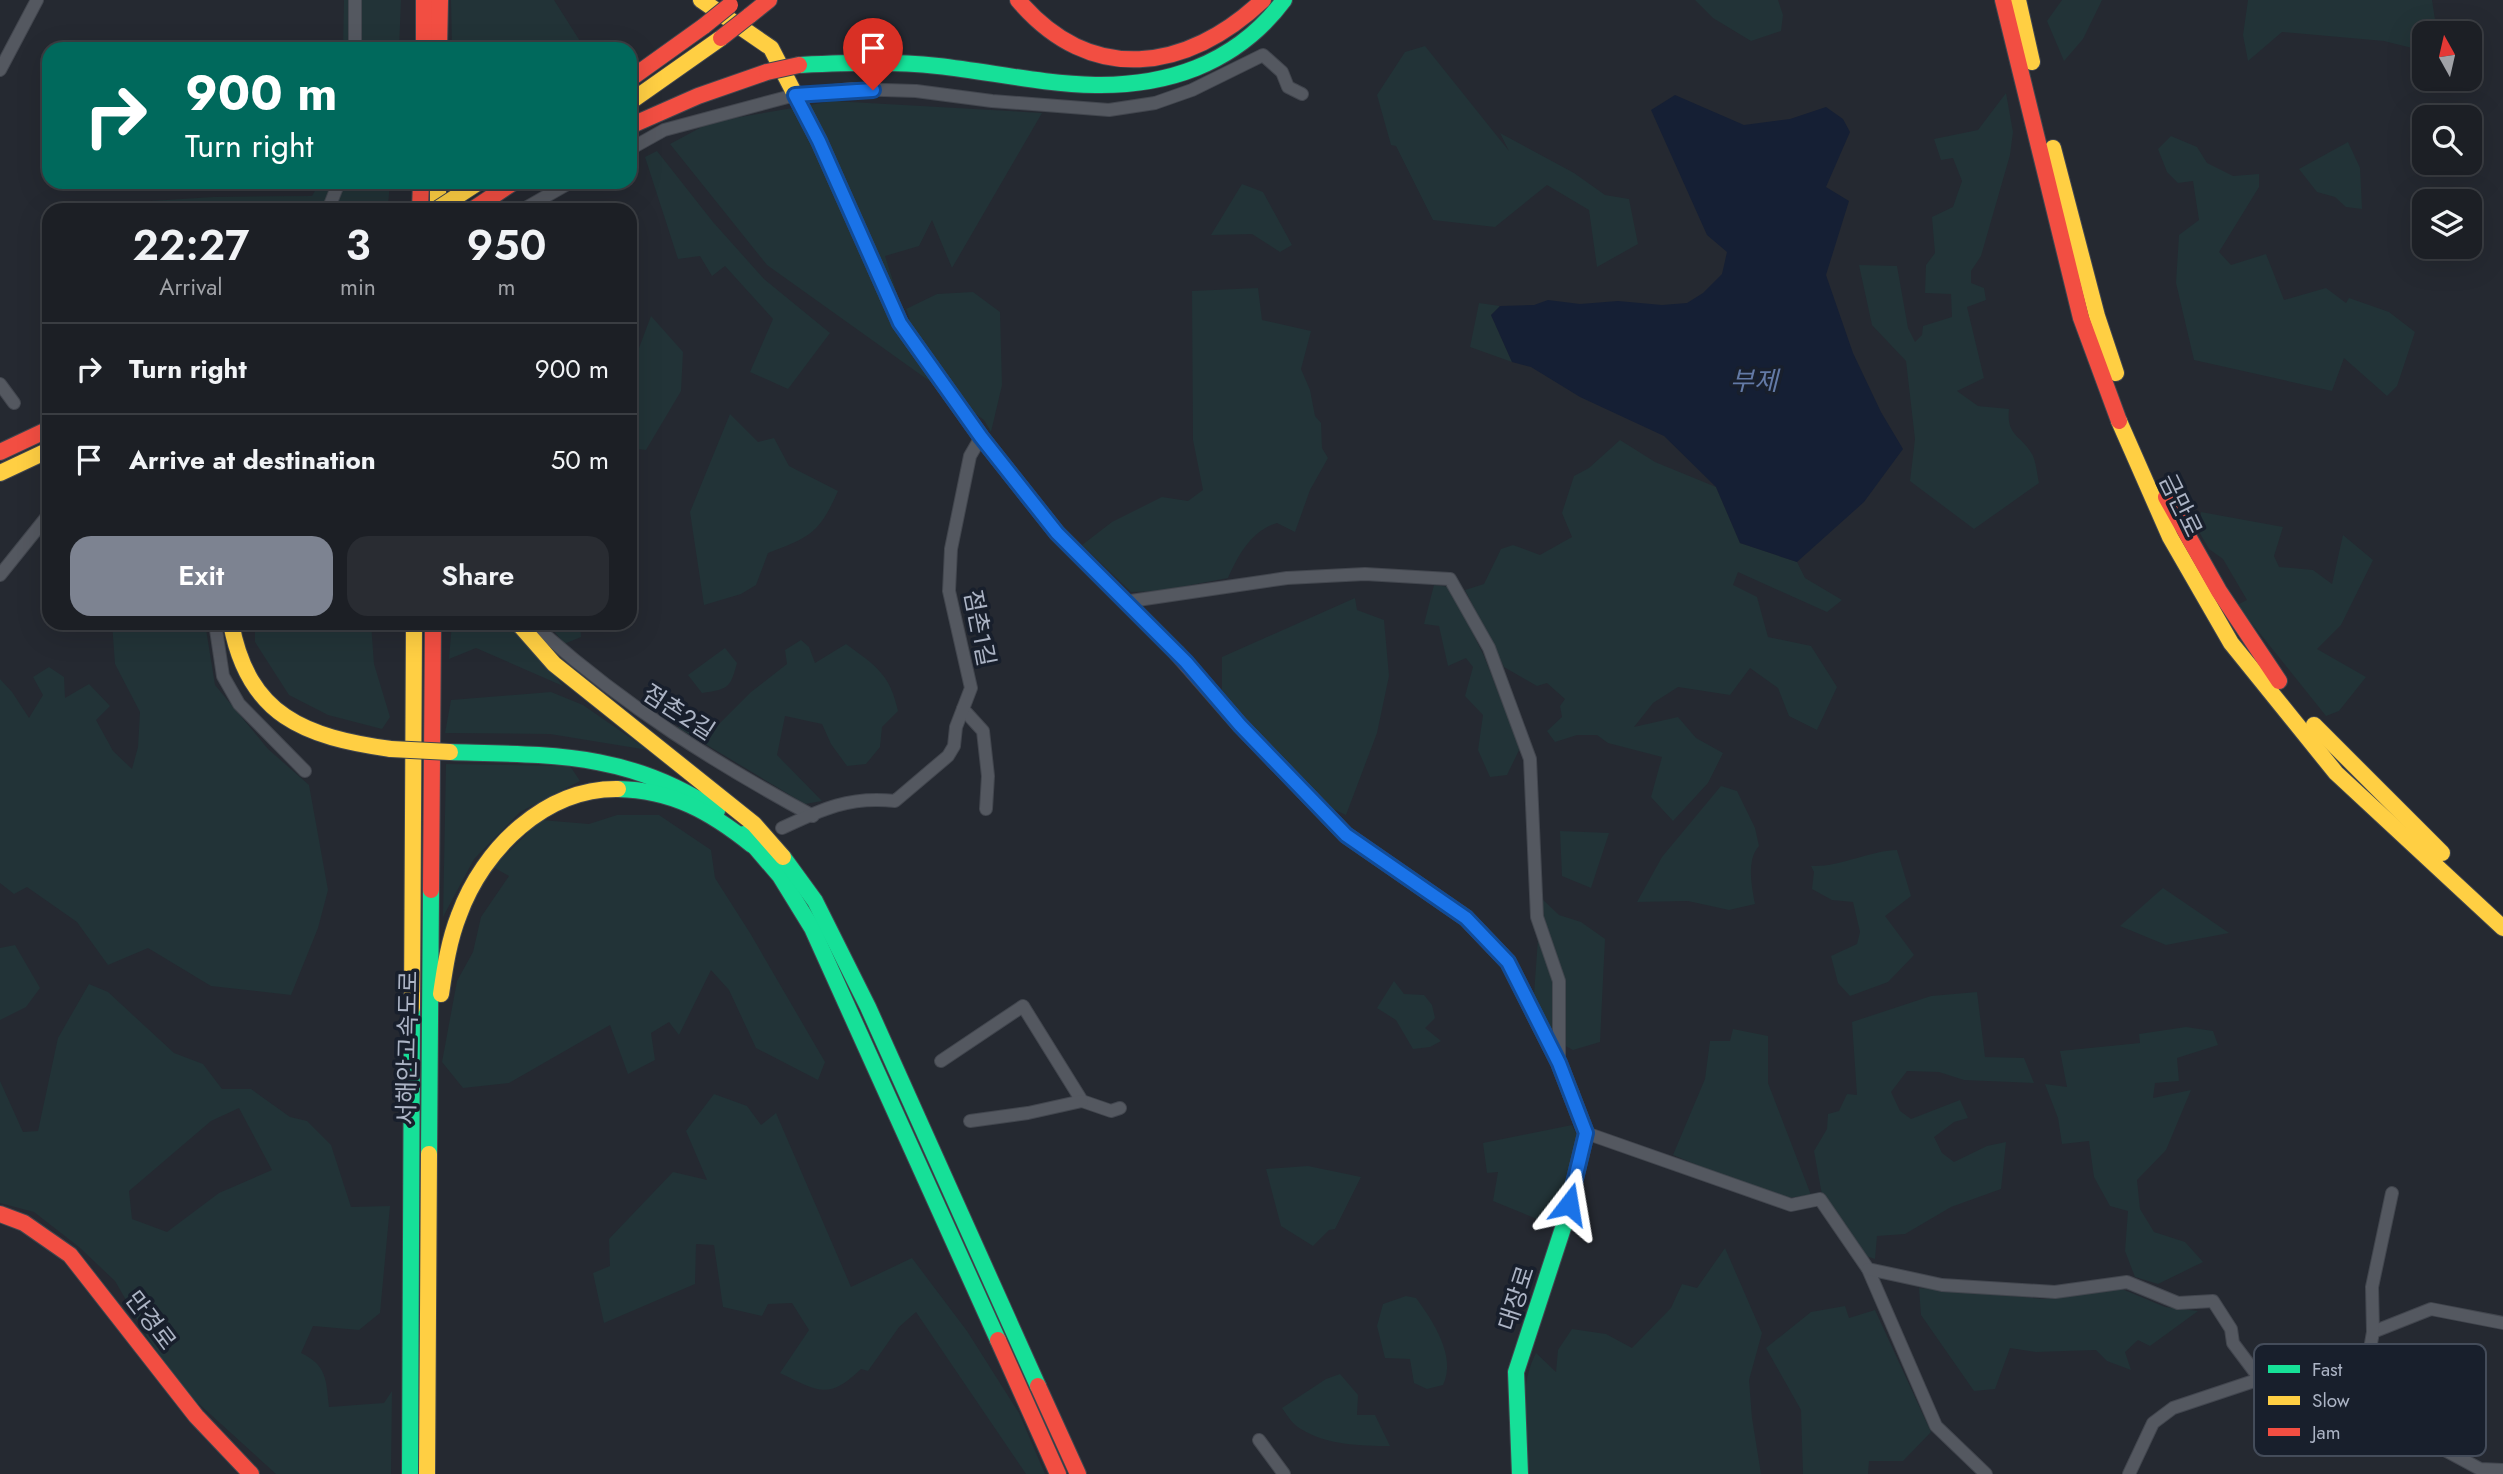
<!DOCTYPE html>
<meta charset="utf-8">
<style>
:root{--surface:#1c1f25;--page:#292c32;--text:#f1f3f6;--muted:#a0a2a7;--line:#3a3d42;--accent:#7d8391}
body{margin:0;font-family:Jost,"Noto Sans KR",sans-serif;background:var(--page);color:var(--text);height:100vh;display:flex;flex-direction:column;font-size:26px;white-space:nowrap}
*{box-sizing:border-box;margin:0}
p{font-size:23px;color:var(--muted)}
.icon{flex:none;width:38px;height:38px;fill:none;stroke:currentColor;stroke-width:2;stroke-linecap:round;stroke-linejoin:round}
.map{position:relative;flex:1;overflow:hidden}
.sheet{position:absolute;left:42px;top:203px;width:595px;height:427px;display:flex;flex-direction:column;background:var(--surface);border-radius:21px;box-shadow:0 7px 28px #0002,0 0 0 2px var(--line)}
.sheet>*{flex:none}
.hud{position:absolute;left:42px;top:42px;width:595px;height:147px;border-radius:21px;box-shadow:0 7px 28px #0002,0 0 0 2px var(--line);background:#00695c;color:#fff;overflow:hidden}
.needle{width:46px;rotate:352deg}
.tools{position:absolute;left:2412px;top:21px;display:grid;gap:14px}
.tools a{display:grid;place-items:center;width:70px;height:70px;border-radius:14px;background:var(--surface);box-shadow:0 7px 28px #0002,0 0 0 2px var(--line);font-size:35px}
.pin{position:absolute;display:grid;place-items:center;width:60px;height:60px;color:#fff;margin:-72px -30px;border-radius:50% 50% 50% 0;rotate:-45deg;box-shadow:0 0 7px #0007}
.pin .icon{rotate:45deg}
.me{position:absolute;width:77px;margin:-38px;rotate:14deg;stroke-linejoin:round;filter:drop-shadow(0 0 5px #0008)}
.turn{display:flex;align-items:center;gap:24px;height:147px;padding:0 28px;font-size:32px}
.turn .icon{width:91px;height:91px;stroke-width:2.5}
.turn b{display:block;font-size:49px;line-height:60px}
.eta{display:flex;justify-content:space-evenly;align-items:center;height:119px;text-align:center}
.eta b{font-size:42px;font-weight:600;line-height:49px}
.button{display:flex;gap:14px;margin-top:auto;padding:14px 28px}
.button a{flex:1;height:80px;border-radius:21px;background:var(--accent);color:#fff;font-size:28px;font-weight:600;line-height:80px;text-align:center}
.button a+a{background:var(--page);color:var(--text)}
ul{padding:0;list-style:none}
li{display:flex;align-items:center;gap:21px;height:91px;padding:0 28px;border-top:2px solid var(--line)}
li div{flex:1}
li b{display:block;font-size:26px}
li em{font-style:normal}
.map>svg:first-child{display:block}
</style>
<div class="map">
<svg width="2503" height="1474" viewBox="0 0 2503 1474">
<rect width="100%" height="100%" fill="#252931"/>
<g fill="#223337" fill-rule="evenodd">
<path d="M344,0h57l-2,49h-56z"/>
<path d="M451,0h103l31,49h-133z"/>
<path d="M1695,0h83l5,15 -2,16 -30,10 -38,-23z"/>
<path d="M2062,0h40l-19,39 -19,22 -17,-40z"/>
<path d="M2248,0h184l5,33h-13v18l-40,-10 -102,-9 -34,29 -5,-26z"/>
<path d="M1425,46l84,105 -9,-18 74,40 31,22 24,4 9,45 -41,23 -8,-57 -42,-25 -52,42 -62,-7 -37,-74 -5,-1 -14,-50 28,-43z"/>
<path d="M2006,93l7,39 -3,23 -29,101 -10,15v12l13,5 2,12 -19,7 17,71 -27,13 21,15 31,3c-3,27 12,26 23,45 4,7 5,20 7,29l-65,46 -64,-48 5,-42 -9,-78 -34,-36 -13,-60 38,1 11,62 7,14 7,-7 1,-9 29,-9 -1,-23 -26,-1 1,-28 9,-12 -3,-36 21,-10 9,-26 -9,-23 -12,2 -7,-21 44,-9z"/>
<path d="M833,101l209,12 -90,155 -20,-48 -13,26 -34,10 18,56 7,8 -4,-11 31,-15 36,-2 27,20 2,73 -11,47 -7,-12 -217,-155 -97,-121 41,-22z"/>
<path d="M2171,136l26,11 10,16 26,13 26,-2v13l-40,65 12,13 35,-11 18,46 42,-12 20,15 3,-5 40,14 26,20 -18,54 -10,10 -43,-38 -12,33 -138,-31 -18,-77 3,-48 20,-15 -6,-39 -15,2 -11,-11 -9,-23z"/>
<path d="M2348,142l12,26 2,41 -16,-2 -11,-10 -18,-5 -18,-23z"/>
<path d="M657,151l56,71 51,57 66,54 -42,56 -38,-17 23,-53 -48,-53 -13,10 -12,-20 -22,3 -33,-102z"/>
<path d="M320,182h70l-2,24 -22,4h-220l5,-9 62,-4 99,-1z"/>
<path d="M1242,184l21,8 29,53 -12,7 -28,-18 -41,1z"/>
<path d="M1258,288l4,32 49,11 -10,38 9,21 5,26 6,7 1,25 6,10 -18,32 -15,42 -18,-9c-25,7 -39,32 -49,55l-69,13 -28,1 -49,-47 30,-23 50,-25 26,4 15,-11 -10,-50 -1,-149z"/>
<path d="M1479,303l21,3 -9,9 21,47 -42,-15z"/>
<path d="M651,316l32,36 -2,39 -35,59 -16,-2v-76z"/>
<path d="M730,414l28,28 16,-4 15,28 49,25c-19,43 -28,46 -70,62l-12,32 -15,9 -37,11 -14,-93z"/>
<path d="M1620,440l35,22 61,25 24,56 57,19 8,16 37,22 -15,12 -89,-40 -5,13 24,12 11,40 43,9 26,41 -20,43 -28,-14 -11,-28 -28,-20 -20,27 -52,-8 -25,16 -19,24 44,-10 18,21 27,15 -15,30 -35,38 -22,-24 11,-40 -54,-14 -11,-8h-20l-22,7 -8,-11 15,-14 -2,-11 5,-7 -18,-16 -10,3 -33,-19 -39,-77 19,-6 17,-35 12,-4 27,10 32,-18 -10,-24 12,-37 15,-8z"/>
<path d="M2201,512l82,15 -9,29 5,11 34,3 19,14 11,-49 30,25 -32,65 -24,24 49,28 -27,34 -13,5 -89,-111 10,-5 -24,-41 -14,-10 -11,-19z"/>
<path d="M1434,585l16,2 34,69 36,92 -13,27 -17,2 -12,-27 5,-35 -18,-19 8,-29 -7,-9 -18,8 -9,-40 -15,-2z"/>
<path d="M1355,598l2,12 27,10 5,56 -12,57 -31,82 -13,-6 -111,-116v-36z"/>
<path d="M112,623h93l10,62 53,64 41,36 19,105 -10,38 -27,67 -80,-9 -63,-38 -40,17 -31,-43 -50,-35 -13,7 -14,-11v-204l12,13 17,26 14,-23 -10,-18 16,-10 15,10 1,21 24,-14 21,22 -14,14 17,31 19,18 6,-22 2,-35 -25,-48z"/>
<path d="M255,623h116l3,41 16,53 -8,12 -54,-14 -39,-20 -34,-53z"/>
<path d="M452,623h61l50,63 -87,-38 -27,11z"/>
<path d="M548,623h32l1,14 -17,7z"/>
<path d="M801,640l8,7 6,16 31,-19c30,22 44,30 52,67l-16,16 -2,20 -14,17 -19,2 -16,-22 -9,-20 -37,-8 -8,39 45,46 -17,3 -128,-77 42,-3 32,-32 36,-28 -2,-14z"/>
<path d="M725,648l12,15c-7,26 -9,26 -35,30l-14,-18z"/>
<path d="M551,692l32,13 65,45 -98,-16 -105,-1 6,-33z"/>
<path d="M446,764l124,2 10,15 -60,31 -46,47 -31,58z"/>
<path d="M1721,786l16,5 18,37 4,18c-13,14 -7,41 -4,58l-26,6 -41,-9 -51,1 25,-45z"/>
<path d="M617,815h42l52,35 4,28 35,55 75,129 -7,18 -62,-32 -27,-58 -18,-20 -32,65 -10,-13 -18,11 4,27 -27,14 -18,-49 -101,58 -46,5 -21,-26 15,-81 16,-29 8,-35 28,-41 -16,-9 48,-47 48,4z"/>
<path d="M1560,831l49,2 -18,55 -29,-12z"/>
<path d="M1897,850l14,46 -26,20 29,39 -26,27 -38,14 -12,-13 -7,-27 26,-12 3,-12 -7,-30 -21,-2 -20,-11 2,-17 -3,-6c30,1 57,-15 86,-16z"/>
<path d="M2163,888l66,45 -63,12 -46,-19z"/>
<path d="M1541,898l18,17 22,7 24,17 -5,103 -27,8 -19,-10 -20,-46z"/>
<path d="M15,945l25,43 -14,19 -26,13v-72z"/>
<path d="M1394,981l10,13 20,1 8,10 3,13 -10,10 16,13 -11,6 -17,2 -17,-29 -19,-12z"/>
<path d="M89,984l19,8 66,61 29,11 19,25h29l39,28 17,4 24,24 20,62 39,-1 -10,107 -21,17 -46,-4 -12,27c26,12 25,27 28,54l55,-4 8,-12 -1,83h-115l-88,-80 -39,-54 -34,-59 -36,-34 -45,-35 -34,-9v-122l23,51 15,-1 20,-93zM239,1108l33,62 -53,23 -52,39 -35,-13 -3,-28 82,-70z"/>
<path d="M1977,992l8,65 39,1 10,25 -70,-3 -25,-8 -32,-1 -16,21 9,19 11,8 49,-19 8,18 -14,4 -20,15 8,16 12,9 33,-16 19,-4 -5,47 -50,18 -46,27 -28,2 -2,23 -12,-4 -41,-60 -8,-44 13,-22 1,-15 11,-3 8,-17 10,1 -5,-73 79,-26z"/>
<path d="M2186,1027l27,4 5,14 -41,13 2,23 -24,2 -2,15 38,-8 -25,60 -29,30 3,29 14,23 31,10 18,20 -45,22 -23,-7 -10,-26 3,-40 -18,-5 -16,-29 -5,-36 -27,3 -4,-26 -13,-34 22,3 -7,-36 80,-8 -1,-9z"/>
<path d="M1733,1029l35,7v47l43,112 -31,4 -107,-44 32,-76 5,-38h20z"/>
<path d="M714,1094l33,12 14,19 15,-12 75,174 61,-29 55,73 52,82 26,61h-19l-110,-162 -17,15 -31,44 -7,-2c-33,32 -43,22 -81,4l29,-43 -17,-27 -24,1 -6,12 -39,-9 -9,-62 -18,-1 -1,40 -91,39 -11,-50 17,-7 -1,-27 64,-67 34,8 -21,-49z"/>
<path d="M1572,1125l6,13 -24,88 -61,-25 5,-29 -11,1 -4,-30z"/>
<path d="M1308,1166l53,11 -26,52 -6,1 -16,16 -32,-20 -15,-57z"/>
<path d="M1725,1248l37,85 -13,47 3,38 9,56h-236c-1,-38 -7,-87 11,-121l20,19 2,-22 14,-21 34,5 26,14 39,-40 11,-24 15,4z"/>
<path d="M1919,1288l125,11 78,-10 43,18 33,4 -48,35 -12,-6 -13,12 6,18 -24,-9 -11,-11 -60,2 -26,-4 -15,41 -21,2 -53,-76z"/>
<path d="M1406,1296l10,2c17,23 41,59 27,87l-16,4 -13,-6 -4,-24 -25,-1 -8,-32 6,-22z"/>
<path d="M1845,1306l4,12 26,-8 56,122 -28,29h-34l-1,13h-65l-2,-64 -35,-62 45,-36z"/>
<path d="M1340,1374l18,21 -1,20h18l15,31c-29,0 -64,-1 -89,-17 -8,-4 -14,-14 -19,-21l44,-29z"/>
</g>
<path fill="#151f34" d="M1675,95l69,30 46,-6 36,-12 17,12 7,13 -24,55 23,14 -23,74 27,78 28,59 22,37 -39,53 -67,60 -57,-19 -24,-56 -52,-51 -84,-39 -49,-30 -19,-5 -21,-47 9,-9 34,-1 14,-5 32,4 38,-3 44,4 25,-2 16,-10 19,-19 5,-22 -20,-17 -56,-125z"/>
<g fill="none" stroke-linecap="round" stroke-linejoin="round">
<defs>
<g id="street">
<path d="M355,49v-49"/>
<path d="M0,70l37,-70"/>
<path d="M630,149l34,-19 131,-35 57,-6 64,2 76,10 117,9 46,-7 37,-13 71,-35 19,17 6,15 14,7"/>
<path d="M328,210l11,-28"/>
<path d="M522,210l49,-28"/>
<path d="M0,384l14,19"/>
<path d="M0,575l49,-61"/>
<path d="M1124,602l163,-24 78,-4 85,5 39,69 41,111 7,158 22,64v78"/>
<path d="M215,623l8,53 16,28 66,67"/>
<path d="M536,623l8,11c84,74 171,129 269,182"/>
<path d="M963,709l20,22 5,45 -2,33"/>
<path d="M782,828c40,-19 67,-32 113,-27l53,-45 6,-10 2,-19 15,-39 -22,-97 2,-42 19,-93 11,-19"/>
<path d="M941,1061l82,-55 59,95 29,10 9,-3"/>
<path d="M970,1121l58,-8 54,-12"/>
<path d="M1586,1133l205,72 29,-6 48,70 68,157 50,48"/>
<path d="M1868,1269l74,16 113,7 72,-10 51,21 35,-2 18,28 2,14 27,36"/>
<path d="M2373,1332l58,-23 72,14"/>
<path d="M2271,1382l16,-12 23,-11 25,10 32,-3 6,-34 -1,-45 20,-94"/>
<path d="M1259,1440l25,34"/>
<path d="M2129,1474l24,-51 20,-15 87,-29 183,70 37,20 23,1"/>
</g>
<g id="fast">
<path d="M799,65c47,-2 92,-4 139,1 88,10 172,36 258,2 37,-15 65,-37 88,-68"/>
<path d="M888,296l12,27 81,114 76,96 120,120"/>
<path d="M450,752c102,3 179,0 267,59"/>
<path d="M618,789c54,1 93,23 134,56"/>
<path d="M744,834l36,42 32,52 186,412"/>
<path d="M783,857l32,44 53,106 170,379"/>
<path d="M429,1154l2,-264"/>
<path d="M410,1474l2,-466"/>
<path d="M1520,1474l-4,-102 47,-144 23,-95 -15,-39"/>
</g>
<g id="slow">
<path d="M701,0l70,48 48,93 69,155"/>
<path d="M2018,0l14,62"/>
<path d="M630,102l91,-64"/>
<path d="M2053,148l44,168 19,57"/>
<path d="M438,182v28"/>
<path d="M2119,421l51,116 61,106 105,130 167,155"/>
<path d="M0,473l49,-23"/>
<path d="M231,623c17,93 74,114 160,126"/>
<path d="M518,623l36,41 200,160 29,33"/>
<path d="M2314,725l128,128"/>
<path d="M441,994c4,-27 8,-54 18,-79 24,-66 86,-127 159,-126"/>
<path d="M412,1008l2,-385"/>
<path d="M427,1474l2,-320"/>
</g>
<g id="jam">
<path d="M424,0v49"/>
<path d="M1018,0c73,86 169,72 245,0"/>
<path d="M2003,0l78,318 38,103"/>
<path d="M749,16l20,-16"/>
<path d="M439,49l1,-49"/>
<path d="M630,79l74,-53"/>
<path d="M630,126l68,-30 69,-24"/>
<path d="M420,210l1,-28"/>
<path d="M472,210l42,-28"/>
<path d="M0,452l49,-23"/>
<path d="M2166,497l53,94 60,90"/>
<path d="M1177,653l63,72 106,110 120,83 42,44 51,101 12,31"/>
<path d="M431,890l2,-267"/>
<path d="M0,1214l24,9 46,32 126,161 55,58"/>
<path d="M998,1340l60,134"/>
<path d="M1038,1386l40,88"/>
</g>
</defs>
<use href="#street" stroke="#42464e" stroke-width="14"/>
<use href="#fast" stroke="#42464e" stroke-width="18"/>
<use href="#slow" stroke="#42464e" stroke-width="18"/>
<use href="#jam" stroke="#42464e" stroke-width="18"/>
<use href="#street" stroke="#545860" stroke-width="12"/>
<use href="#fast" stroke="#16e098" stroke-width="16"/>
<use href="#slow" stroke="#ffcf43" stroke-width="16"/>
<use href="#jam" stroke="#f24e42" stroke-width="16"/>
<defs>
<g id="slow-bridge">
<path d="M436,210l43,-28"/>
<path d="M391,749l59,3"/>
</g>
<g id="jam-bridge">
<path d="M704,26l26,-21"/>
<path d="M721,38l28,-22"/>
<path d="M767,72l32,-7"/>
</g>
</defs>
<use href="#slow-bridge" stroke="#40454e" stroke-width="18" stroke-linecap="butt"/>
<use href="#jam-bridge" stroke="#40454e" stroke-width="18" stroke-linecap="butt"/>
<use href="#slow-bridge" stroke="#ffcf43" stroke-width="16"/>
<use href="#jam-bridge" stroke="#f24e42" stroke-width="16"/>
</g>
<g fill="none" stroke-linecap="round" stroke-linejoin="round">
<defs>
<path id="route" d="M873,90l-78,5 24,46 81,182 81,114 76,96 129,129 54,63 106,110 120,83 42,44 51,101 27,70 -17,71"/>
</defs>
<use href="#route" stroke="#114b97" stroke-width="18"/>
<use href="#route" stroke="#1a73e8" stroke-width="12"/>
</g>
<g text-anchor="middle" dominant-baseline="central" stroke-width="7" stroke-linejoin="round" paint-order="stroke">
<g font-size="24" fill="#acb4c5" stroke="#181f2c">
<text transform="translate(2181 505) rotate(64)">금만로</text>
<text transform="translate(980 628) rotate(79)">점촌1길</text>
<text transform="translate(679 712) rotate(33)">점촌2길</text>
<text transform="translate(407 1048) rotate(-89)">서해안고속도로</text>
<text transform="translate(1516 1298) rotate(-72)">대장로</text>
<text transform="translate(151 1320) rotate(53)">만경로</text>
</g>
<g font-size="26" font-style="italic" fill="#637aa6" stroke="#181f2c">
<text x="1754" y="381">부제</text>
</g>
</g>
<rect x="2254" y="1344" width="232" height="112" rx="10" fill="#181f2c" stroke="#444c5a" stroke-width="2"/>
<rect x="2268" y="1365" width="32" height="8" fill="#16e098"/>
<rect x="2268" y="1396" width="32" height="9" fill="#ffcf43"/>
<rect x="2268" y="1428" width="32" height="8" fill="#f24e42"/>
<g font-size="19" fill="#acb4c5">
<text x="2312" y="1376">Fast</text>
<text x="2312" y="1407">Slow</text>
<text x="2312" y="1439">Jam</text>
</g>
</svg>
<div class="tools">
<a><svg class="needle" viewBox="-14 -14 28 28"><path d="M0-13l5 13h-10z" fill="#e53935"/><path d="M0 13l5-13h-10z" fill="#a0a2a7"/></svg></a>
<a><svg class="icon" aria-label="search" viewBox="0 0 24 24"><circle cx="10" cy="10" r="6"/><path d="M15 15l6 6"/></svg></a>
<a><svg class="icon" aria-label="layers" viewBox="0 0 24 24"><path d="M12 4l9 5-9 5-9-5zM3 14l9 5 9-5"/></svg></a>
</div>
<div class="pin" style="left:873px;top:90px;background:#d93025"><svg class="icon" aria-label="arrive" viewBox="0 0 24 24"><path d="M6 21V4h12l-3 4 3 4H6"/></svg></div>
<svg class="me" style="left:1569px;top:1204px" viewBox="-20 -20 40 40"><path d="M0-17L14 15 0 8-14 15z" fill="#1a73e8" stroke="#fff" stroke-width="4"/></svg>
<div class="hud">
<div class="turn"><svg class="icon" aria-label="right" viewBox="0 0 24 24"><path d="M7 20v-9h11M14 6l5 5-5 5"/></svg><div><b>900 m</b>Turn right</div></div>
</div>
<section class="sheet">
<div class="eta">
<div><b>22:27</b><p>Arrival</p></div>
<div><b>3</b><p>min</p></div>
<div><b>950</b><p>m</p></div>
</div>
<ul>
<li><svg class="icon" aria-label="right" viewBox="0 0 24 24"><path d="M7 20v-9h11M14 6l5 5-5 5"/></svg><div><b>Turn right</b></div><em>900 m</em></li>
<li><svg class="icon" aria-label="arrive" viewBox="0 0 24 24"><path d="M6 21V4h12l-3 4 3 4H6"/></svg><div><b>Arrive at destination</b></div><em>50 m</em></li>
</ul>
<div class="button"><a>Exit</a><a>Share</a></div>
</section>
</div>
